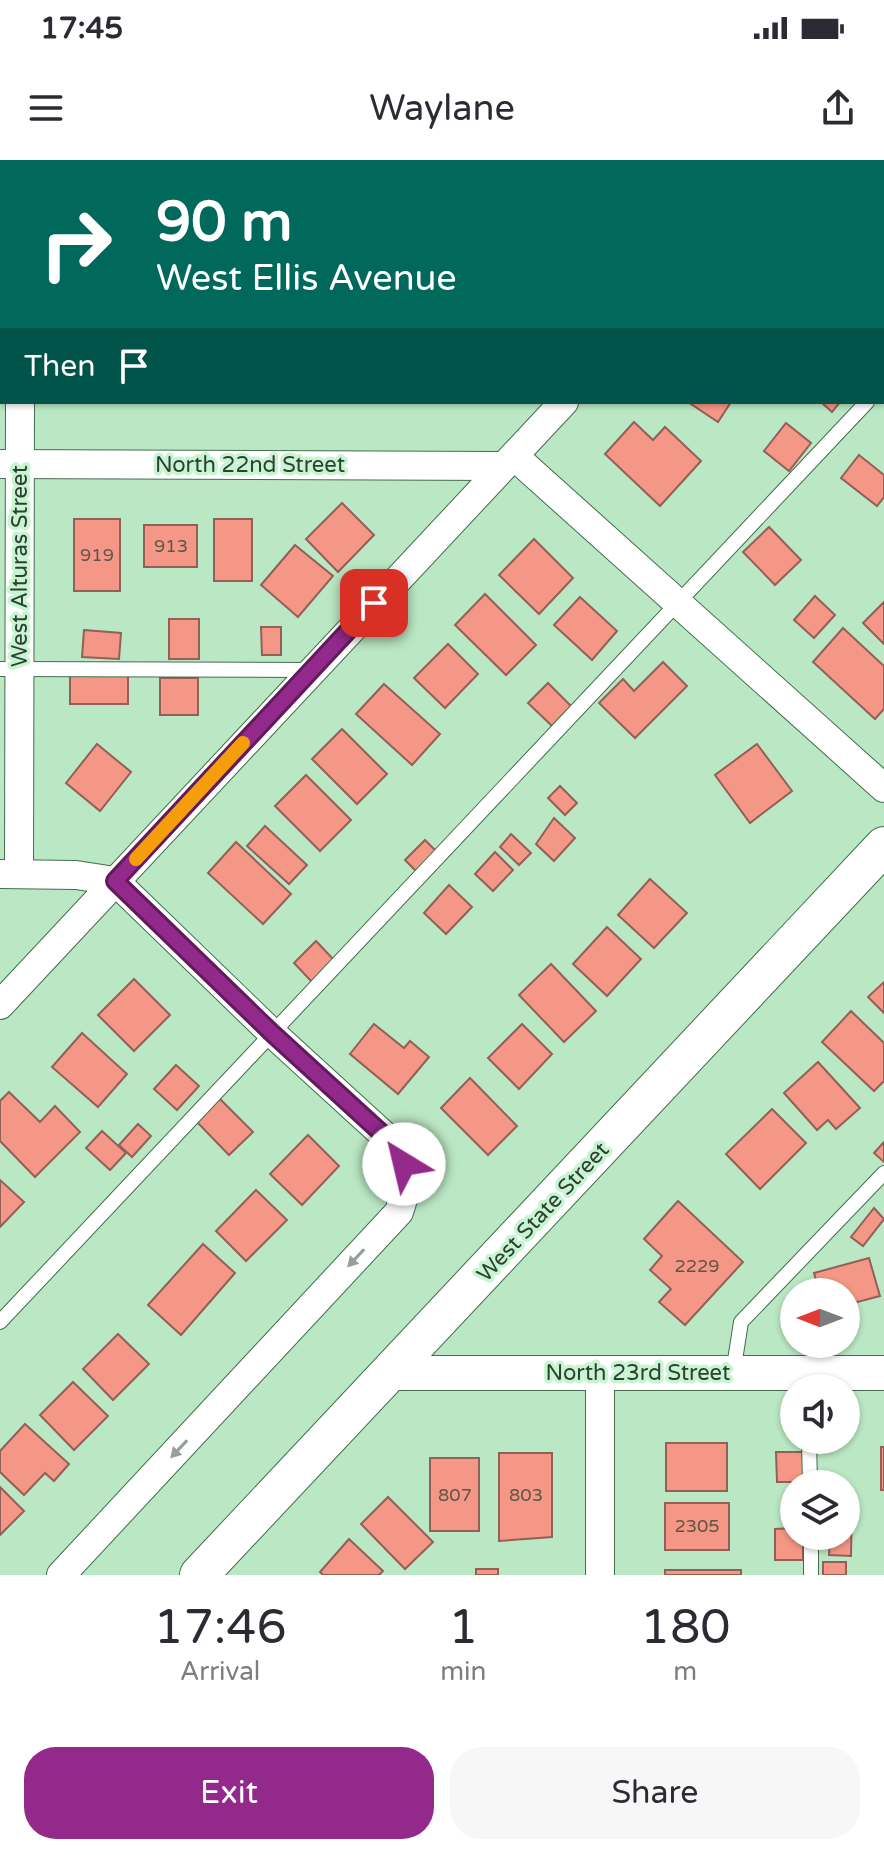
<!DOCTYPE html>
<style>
:root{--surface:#fff;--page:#f7f7f7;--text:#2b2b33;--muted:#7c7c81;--accent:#94298c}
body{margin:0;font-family:"Varela Round",sans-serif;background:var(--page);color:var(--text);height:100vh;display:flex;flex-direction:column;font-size:30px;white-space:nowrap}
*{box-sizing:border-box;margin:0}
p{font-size:26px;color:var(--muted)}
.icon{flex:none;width:44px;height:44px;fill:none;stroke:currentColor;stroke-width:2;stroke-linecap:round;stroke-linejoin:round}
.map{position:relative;height:1415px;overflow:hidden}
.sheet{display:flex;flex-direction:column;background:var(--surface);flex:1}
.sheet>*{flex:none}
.top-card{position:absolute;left:0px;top:0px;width:884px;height:244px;box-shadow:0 2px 6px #0004;background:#00695c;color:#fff;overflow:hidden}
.needle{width:52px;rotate:270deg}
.controls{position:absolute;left:780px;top:1118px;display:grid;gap:16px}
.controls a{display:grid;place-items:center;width:80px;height:80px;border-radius:50%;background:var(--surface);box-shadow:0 2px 6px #0004;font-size:40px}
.pin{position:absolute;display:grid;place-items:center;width:68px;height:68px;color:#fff;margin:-34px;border-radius:16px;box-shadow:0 4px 12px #0006}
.me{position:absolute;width:88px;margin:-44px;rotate:324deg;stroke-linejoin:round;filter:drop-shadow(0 0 6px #0008)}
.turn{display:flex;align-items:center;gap:28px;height:168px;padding:0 24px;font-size:36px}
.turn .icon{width:104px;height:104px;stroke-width:2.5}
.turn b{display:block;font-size:56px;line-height:68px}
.then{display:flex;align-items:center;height:76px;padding:0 24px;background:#0003;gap:16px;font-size:30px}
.eta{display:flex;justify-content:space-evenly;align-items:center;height:136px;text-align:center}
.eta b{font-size:48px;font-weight:600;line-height:56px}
.cta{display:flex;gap:16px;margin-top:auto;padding:16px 24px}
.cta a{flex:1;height:92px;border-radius:32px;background:var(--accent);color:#fff;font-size:32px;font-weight:600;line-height:92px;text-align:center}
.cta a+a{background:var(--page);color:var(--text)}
.status{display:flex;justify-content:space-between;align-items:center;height:56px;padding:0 40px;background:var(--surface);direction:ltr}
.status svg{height:22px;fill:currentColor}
header{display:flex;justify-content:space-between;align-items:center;height:104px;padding:0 24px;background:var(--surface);font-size:36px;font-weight:600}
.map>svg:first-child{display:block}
</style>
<div class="status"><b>17:45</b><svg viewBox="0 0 49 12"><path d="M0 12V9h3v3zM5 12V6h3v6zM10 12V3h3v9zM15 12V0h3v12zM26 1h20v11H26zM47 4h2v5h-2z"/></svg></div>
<header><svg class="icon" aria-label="menu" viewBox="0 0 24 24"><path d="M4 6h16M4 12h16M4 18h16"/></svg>Waylane<svg class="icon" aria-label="share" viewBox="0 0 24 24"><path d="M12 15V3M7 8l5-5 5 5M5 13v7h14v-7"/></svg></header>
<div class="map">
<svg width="884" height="1415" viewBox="0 0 884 1415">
<rect width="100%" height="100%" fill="#bbe8c4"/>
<g fill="#f59786" stroke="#926057" stroke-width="2">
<rect x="75" y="0" width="44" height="2"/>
<rect x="138" y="0" width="44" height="2"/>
<rect x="216" y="0" width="41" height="2"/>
<rect x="270" y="0" width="45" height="2"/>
<rect x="399" y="0" width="51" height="2"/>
<rect x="474" y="0" width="40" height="2"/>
<rect x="594" y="0" width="50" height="2"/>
<path d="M882,8l2,2v50l-2,-2z"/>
<path d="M882,74l2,2 -2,35z"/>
<path d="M882,140l2,2 -2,32z"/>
<path d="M688,242h43l-13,20z"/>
<path d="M821,242h19l-8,10z"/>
<path d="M634,262l19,18 12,-13 36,34 -41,45 -55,-52z"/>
<path d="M786,263l25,20 -22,28 -25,-20z"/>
<path d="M859,295l25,20v22l-7,9 -36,-28z"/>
<path d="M342,343l32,32 -36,37 -32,-33z"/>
<rect x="74" y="359" width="46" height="72"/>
<rect x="214" y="359" width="38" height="62"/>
<rect x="144" y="365" width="53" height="42"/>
<path d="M769,367l32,33 -26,25 -32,-33z"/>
<path d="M534,379l39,39 -34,36 -40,-39z"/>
<path d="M295,385l38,31 -35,41 -37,-32z"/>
<path d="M485,434l51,51 -30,30 -51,-50z"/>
<path d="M815,436l20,19 -21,23 -20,-18z"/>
<path d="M580,437l37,34 -25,29 -38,-35z"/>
<path d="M884,442v42l-21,-21z"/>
<rect x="169" y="459" width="30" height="40"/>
<path d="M261,467h20v28h-19z"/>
<path d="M843,468l41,38v43l-9,10 -62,-57z"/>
<path d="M84,470l37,3 -2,26 -37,-2z"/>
<path d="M448,484l30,30 -33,34 -31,-30z"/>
<path d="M663,502l24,24 -52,52 -36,-35 24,-24 11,12z"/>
<rect x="70" y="514" width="58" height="30"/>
<rect x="160" y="518" width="38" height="37"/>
<path d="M548,523l23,23 -19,20 -24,-23z"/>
<path d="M384,524l56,50 -28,31 -56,-51z"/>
<path d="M342,569l45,45 -30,30 -45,-45z"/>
<path d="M97,584l34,28 -31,39 -34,-28z"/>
<path d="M757,584l35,47 -42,32 -35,-48z"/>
<path d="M306,615l45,45 -31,31 -45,-45z"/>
<path d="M560,626l17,17 -12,12 -17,-17z"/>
<path d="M554,658l21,20 -21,23 -18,-17z"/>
<path d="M265,666l42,39 -18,19 -42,-38z"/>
<path d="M511,674l20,19 -12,12 -19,-18z"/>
<path d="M425,680l11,11 -20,20 -11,-11z"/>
<path d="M236,682l55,52 -28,30 -55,-51z"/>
<path d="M495,692l18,18 -20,21 -18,-17z"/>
<path d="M650,719l37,34 -33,35 -36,-33z"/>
<path d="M449,725l23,22 -26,27 -22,-21z"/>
<path d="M607,767l34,32 -34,37 -34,-32z"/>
<path d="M316,781l18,19 -22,22 -18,-19z"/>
<path d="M551,804l45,47 -32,31 -45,-47z"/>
<path d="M134,819l36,36 -36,36 -36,-36z"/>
<path d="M884,822v31l-16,-16z"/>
<path d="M851,851l33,32v38l-10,10 -52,-49z"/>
<path d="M374,864l30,24 6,-7 19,16 -31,37 -48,-40z"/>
<path d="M522,864l30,30 -33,35 -31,-31z"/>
<path d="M82,873l45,41 -29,33 -46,-40z"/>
<path d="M818,902l42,46 -24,21 -8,-9 -11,10 -33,-37z"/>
<path d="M176,905l23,21 -22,24 -23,-21z"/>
<path d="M470,918l47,48 -29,29 -47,-47z"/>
<path d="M9,932l31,30 15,-16 25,26 -45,45 -35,-36v-40z"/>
<path d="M219,938l34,34 -24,23 -33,-34z"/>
<path d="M772,949l34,34 -46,46 -34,-35z"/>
<path d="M138,964l13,12 -19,21 -13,-12z"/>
<path d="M102,971l24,22 -16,17 -24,-22z"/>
<path d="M308,975l31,31 -37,39 -32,-31z"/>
<path d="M884,982v20l-10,-9z"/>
<path d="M0,1020l24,22 -24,25z"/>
<path d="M256,1030l31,30 -41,41 -30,-30z"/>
<path d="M678,1041l65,61 -58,63 -26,-23 12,-13 -21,-19 12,-14 -18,-17z"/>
<path d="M874,1048l10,11 -21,27 -12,-9z"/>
<path d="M203,1084l32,29 -54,62 -33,-30z"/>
<path d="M869,1098l11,38 -34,9v-13h-27l-5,-19z"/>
<path d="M118,1174l31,30 -36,36 -30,-31z"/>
<path d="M73,1222l35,34 -34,34 -34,-35z"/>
<path d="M25,1264l44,40 -15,17 -9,-8 -21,22 -24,-23v-21z"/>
<rect x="666" y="1283" width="61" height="48"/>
<rect x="881" y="1287" width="3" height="43"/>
<path d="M776,1292h27l1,30h-27z"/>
<path d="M499,1293h53v84l-53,4z"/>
<rect x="430" y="1298" width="49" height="73"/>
<path d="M0,1327l24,24 -24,24z"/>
<path d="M388,1337l45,45 -28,27 -44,-45z"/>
<path d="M846,1339h6l-1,57 -22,-1 1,-19h16z"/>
<rect x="665" y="1343" width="64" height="47"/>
<path d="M794,1368v8h9v24h-28v-31z"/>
<path d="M349,1379l34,32 -4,4h-56l-3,-3z"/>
<rect x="823" y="1402" width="23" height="13"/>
<rect x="476" y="1409" width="22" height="6"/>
<rect x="665" y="1410" width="76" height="5"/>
</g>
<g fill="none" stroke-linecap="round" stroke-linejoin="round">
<defs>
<g id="service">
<path d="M0,95h2"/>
<path d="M882,226l2,-2"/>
<path d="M0,509l311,1"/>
<path d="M0,1162l867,-920"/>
<path d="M733,1213l8,-51 143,-149"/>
<path d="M809,1280l1,44"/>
<path d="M811,1376v39"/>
</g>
<g id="minor">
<path d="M20,0v2"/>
<path d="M785,2l2,-2"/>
<path d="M514,296l370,332"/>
<path d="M0,304l501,2"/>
<path d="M0,714l76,1 39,6 157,152 127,116 10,31 -10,32 -338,363"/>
<path d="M19,714l1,-472"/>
<path d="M0,845l564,-603"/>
<path d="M600,1213v202"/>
</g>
<path id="tertiary" d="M392,1213h492"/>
<path id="secondary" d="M199,1415l685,-729"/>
</defs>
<use href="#service" stroke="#446c4d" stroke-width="16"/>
<use href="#minor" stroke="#446c4d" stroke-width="30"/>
<use href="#tertiary" stroke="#446c4d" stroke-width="36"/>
<use href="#secondary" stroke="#446c4d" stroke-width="40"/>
<use href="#service" stroke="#fff" stroke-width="14"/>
<use href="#minor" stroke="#fff" stroke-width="28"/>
<use href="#tertiary" stroke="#fff" stroke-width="34"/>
<use href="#secondary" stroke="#fff" stroke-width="38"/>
</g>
<defs><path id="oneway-solid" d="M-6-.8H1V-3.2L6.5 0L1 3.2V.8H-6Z" transform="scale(2)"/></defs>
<g fill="#96a098">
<use href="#oneway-solid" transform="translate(356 1098) rotate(133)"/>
<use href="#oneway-solid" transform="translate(179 1289) rotate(133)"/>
</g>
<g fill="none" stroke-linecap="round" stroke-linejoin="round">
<defs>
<path id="route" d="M374,443l-259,278 157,152 127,116 5,15"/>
</defs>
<use href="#route" stroke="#601b5b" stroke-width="20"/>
<use href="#route" stroke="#94298c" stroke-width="14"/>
<path stroke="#f59e0b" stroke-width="14" d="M136,699l107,-116"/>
</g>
<g text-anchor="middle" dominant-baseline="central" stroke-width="7" stroke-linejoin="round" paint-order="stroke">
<g font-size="18" fill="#605647">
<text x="171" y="386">913</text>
<text x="97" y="395">919</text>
<text x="697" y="1106">2229</text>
<text x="455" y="1335">807</text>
<text x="526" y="1335">803</text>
<text x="697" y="1366">2305</text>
</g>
<g font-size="22" fill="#2e4032" stroke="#c8f5d1">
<text x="250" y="305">North 22nd Street</text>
<text transform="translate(20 406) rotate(-90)">West Alturas Street</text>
<text transform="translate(543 1052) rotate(-47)">West State Street</text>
<text x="638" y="1213">North 23rd Street</text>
</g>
</g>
</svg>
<div class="controls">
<a><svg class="needle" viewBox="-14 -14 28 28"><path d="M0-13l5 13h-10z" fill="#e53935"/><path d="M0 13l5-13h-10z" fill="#7c7c81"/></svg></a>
<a><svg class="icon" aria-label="sound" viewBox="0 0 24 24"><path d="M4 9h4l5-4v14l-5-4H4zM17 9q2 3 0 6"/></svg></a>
<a><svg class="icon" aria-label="layers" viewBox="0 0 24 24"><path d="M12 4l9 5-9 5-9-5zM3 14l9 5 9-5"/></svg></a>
</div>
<div class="pin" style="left:374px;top:443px;background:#d93025"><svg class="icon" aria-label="arrive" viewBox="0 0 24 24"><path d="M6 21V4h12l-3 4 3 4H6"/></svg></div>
<svg class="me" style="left:404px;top:1004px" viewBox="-20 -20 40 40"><circle r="19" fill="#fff"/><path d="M0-13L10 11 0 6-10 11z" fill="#94298c"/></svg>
<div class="top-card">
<div class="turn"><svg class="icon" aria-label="right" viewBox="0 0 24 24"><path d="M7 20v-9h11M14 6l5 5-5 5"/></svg><div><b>90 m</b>West Ellis Avenue</div></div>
<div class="then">Then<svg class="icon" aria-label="arrive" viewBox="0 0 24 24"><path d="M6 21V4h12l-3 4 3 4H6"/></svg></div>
</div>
</div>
<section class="sheet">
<div class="eta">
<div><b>17:46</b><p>Arrival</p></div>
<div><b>1</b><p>min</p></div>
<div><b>180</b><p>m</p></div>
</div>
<div class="cta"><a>Exit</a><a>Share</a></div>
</section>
